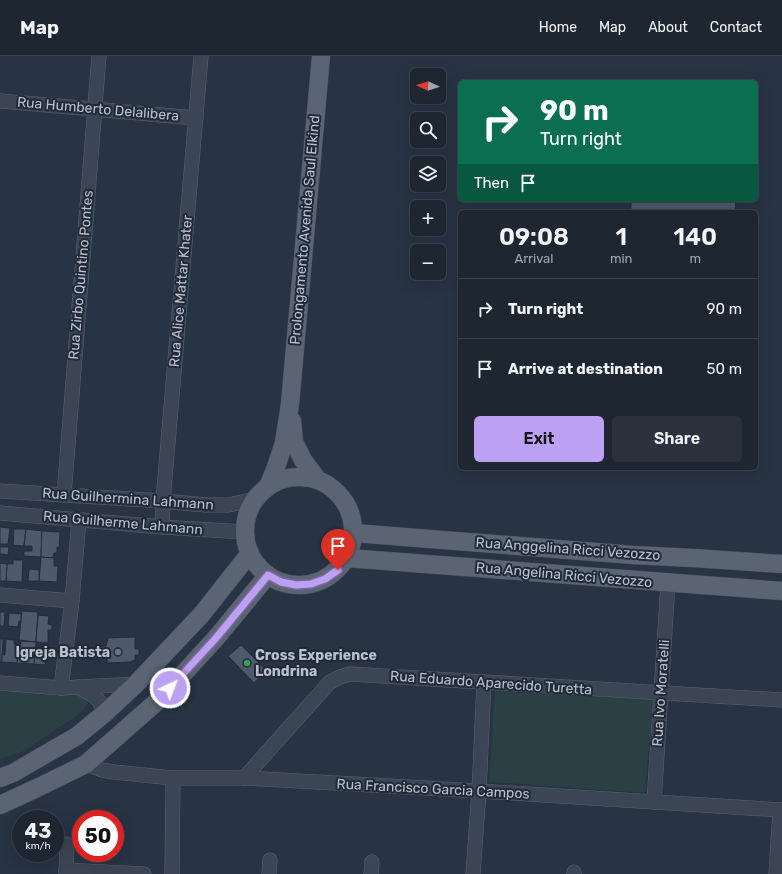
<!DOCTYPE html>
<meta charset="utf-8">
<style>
:root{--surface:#1e2632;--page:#2b323e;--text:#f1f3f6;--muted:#a1a5ac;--line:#3c434d;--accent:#bca0f2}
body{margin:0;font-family:Rubik,sans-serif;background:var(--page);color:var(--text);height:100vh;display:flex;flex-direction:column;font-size:15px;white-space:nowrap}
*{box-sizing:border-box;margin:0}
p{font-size:13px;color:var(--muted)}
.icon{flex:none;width:22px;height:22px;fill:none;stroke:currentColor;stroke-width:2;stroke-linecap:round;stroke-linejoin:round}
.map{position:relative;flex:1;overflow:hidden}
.drawer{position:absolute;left:458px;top:154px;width:300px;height:260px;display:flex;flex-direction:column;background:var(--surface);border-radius:6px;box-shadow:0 4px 16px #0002,0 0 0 1px var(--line)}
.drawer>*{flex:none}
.top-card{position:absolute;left:458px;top:24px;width:300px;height:122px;border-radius:6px;box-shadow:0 4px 16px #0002,0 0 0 1px var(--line);background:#0b6e4f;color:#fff;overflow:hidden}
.needle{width:26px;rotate:273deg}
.controls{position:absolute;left:410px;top:12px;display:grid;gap:8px}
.controls a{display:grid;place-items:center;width:36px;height:36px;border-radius:6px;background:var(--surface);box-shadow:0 4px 16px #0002,0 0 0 1px var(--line);font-size:20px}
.speed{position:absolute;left:12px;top:754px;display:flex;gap:8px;font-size:20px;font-weight:700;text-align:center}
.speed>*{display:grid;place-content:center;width:52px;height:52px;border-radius:50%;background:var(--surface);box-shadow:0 4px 16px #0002,0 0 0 1px var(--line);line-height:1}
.speed small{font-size:10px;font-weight:400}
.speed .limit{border:6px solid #d22;background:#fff;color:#111}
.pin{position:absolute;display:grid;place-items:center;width:34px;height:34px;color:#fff;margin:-41px -17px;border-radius:50% 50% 50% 0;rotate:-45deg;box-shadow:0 0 4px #0007}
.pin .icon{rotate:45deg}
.me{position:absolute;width:44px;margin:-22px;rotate:43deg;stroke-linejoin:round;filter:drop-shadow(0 0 3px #0008)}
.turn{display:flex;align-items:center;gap:14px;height:84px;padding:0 16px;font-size:18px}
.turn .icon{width:52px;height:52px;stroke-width:2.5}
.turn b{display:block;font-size:28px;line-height:34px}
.then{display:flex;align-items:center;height:38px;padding:0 16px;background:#0003;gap:8px;font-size:15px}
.eta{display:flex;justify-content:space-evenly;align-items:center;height:68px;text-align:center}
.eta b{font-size:24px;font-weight:600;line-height:28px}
.button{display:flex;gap:8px;margin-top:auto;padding:8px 16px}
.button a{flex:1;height:46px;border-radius:6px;background:var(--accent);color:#111;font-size:16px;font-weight:600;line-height:46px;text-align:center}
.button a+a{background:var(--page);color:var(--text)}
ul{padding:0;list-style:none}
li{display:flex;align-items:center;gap:12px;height:60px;padding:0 16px;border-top:1px solid var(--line)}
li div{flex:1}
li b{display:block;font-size:15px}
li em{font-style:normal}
header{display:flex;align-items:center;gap:24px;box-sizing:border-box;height:56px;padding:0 20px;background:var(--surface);border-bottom:1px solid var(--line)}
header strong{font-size:19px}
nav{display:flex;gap:22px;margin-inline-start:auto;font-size:14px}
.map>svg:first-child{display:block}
</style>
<header>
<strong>Map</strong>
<nav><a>Home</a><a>Map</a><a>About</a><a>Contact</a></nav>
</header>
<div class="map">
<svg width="782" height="818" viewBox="0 0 782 818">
<rect width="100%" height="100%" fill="#283343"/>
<g fill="#2a4044">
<path d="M0,632l86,6 2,8 -3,6 -10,9 -53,35 -22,7z"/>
<path d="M495,635l158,8 -8,94 -156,-11z"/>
</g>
<g fill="#4e5a6c" stroke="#232c3a">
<path d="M631,144h105l-1,12h-104z"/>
<path d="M0,471l10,1 -2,16h-8z"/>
<path d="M14,473h12l-2,17 -11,-1z"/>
<path d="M26,473l16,2 -1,26 -17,-1v-5h8v-5h-8z"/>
<path d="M42,475l18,1 -1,16 -2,-1v6h-3l-1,5 -12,-1z"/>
<path d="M0,491h9l-1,8 -8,-1z"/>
<path d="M41,501l13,1v8h4l-1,16 -18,-1z"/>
<path d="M13,504h10l-1,22 -16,-1 1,-17h6z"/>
<path d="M0,507l7,1 -1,17h-6z"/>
<path d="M29,513l10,1v11h-11z"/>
<path d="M22,555l16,1 -2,30 -17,-2z"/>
<path d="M0,556h5l-1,14h-4z"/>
<path d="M9,557l12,1v7h-2l-1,6 -10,-1z"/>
<path d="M38,559l11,1 -1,8 4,1v5h-4v13l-12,-1z"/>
<path d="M135,581v12h4v6h-4v5l-5,2 -23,1v-5l-13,1v-4l3,-1 1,-7 8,-1 2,-8z"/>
<path d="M0,583h3l-1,23h-2z"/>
<path d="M6,583l8,1v4l5,1 -2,18 -15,-1v-8l3,1z"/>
<path d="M21,585l15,1 -2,22 -17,-1 1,-9h2z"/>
<path d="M241,589l25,25 -12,13 -26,-27z"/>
<path d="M35,598h11l-1,11 -11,-1z"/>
</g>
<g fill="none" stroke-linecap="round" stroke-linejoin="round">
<defs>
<g id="minor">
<path d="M0,45l196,17"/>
<path d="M0,435l163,10 42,4h24l26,-6"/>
<path d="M64,439l35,-439"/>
<path d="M0,457l162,14 83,5"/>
<path d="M162,471l1,-26 38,-445"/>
<path d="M0,539l72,6"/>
<path d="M0,627l61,5 75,-4"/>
<path d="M78,631l16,9 5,5 6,12"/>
<path d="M61,632l11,-87 7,-81"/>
<path d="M86,708l16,6 12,2 59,6h71l235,13 303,19"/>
<path d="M244,722l86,-96 10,-5 10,-3 432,26"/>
<path d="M654,746l14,-219"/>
<path d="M66,814l78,4"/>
<path d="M66,818l1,-30"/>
<path d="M172,818l1,-96"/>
<path d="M269,818l1,-14"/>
<path d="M371,818l1,-12"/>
<path d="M473,818l6,-83 5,-109"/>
<path d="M574,818v-2"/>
<path d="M776,818l4,-64"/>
</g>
<g id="major">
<path d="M292,365l2,21 9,18 14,19"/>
<circle cx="299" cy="475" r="54"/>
<path d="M268,431l8,-20 8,-24 6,-39 31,-348"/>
<path d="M354,477l279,22 60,3 89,6"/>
<path d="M347,502l435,33"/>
<path d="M0,722l13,-5 64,-37 28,-23 31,-29 66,-70 48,-61"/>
<path d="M0,749l37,-17 49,-24 75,-66 55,-60 52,-63"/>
</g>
</defs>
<use href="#minor" stroke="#5a6370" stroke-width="15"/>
<use href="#major" stroke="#464e5c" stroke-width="19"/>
<use href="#minor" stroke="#3c4553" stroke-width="14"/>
<use href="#major" stroke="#5a6472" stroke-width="18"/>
</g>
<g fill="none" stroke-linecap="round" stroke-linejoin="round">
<defs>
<path id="route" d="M170,632l46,-50 52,-63 13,7 15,3 15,-1 14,-5 13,-9"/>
</defs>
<use href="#route" stroke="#7a689d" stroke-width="10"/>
<use href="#route" stroke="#bca0f2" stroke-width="7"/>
</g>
<circle fill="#6b7280" stroke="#212a38" stroke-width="1.5" cx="118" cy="596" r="4"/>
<circle fill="#2e9e5b" stroke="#212a38" stroke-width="1.5" cx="247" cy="607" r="4"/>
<g text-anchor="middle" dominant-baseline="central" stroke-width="4" stroke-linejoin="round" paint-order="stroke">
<g font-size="14" fill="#b9c0cc" stroke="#212a38">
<text transform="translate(98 53) rotate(5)">Rua Humberto Delalibera</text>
<text transform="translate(305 174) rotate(-85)">Prolongamento Avenida Saul Elkind</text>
<text transform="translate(81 219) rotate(-85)">Rua Zirbo Quintino Pontes</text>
<text transform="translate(181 235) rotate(-85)">Rua Alice Mattar Khater</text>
<text transform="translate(128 443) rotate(4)">Rua Guilhermina Lahmann</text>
<text transform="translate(123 467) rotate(5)">Rua Guilherme Lahmann</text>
<text transform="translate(568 493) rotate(4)">Rua Anggelina Ricci Vezozzo</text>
<text transform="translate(564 519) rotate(5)">Rua Angelina Ricci Vezozzo</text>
<text transform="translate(491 627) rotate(4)">Rua Eduardo Aparecido Turetta</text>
<text transform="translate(661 637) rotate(-86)">Rua Ivo Moratelli</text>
<text transform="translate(433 733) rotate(3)">Rua Francisco Garcia Campos</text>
</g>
<g font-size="14" font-weight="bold" fill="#b9c0cc" stroke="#212a38" text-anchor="end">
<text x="110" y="596">Igreja Batista</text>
<text x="255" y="599" text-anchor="start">Cross Experience<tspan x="255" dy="16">Londrina</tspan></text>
</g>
</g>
</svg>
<div class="controls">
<a><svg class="needle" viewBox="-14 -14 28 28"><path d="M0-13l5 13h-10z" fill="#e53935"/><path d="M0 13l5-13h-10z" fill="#a1a5ac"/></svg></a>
<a><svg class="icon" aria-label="search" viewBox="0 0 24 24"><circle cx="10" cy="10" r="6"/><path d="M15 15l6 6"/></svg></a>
<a><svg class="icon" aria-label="layers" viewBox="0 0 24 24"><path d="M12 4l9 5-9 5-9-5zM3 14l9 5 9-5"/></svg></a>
<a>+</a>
<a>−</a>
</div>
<div class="speed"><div>43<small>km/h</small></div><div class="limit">50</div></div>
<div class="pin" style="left:338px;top:514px;background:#d93025"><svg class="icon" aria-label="arrive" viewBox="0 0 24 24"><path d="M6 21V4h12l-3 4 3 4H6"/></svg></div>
<svg class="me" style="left:170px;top:632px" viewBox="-20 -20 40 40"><circle r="17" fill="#bca0f2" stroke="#fff" stroke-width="3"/><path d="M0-11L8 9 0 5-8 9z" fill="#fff"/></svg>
<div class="top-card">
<div class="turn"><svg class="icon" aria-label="right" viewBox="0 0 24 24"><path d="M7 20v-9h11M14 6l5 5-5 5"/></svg><div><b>90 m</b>Turn right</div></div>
<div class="then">Then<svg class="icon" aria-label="arrive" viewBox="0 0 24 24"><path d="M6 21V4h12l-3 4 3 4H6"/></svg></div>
</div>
<section class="drawer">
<div class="eta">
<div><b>09:08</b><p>Arrival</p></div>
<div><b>1</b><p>min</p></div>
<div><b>140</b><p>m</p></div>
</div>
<ul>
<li><svg class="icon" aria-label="right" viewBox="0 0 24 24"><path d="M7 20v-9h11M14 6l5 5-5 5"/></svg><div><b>Turn right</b></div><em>90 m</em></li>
<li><svg class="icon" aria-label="arrive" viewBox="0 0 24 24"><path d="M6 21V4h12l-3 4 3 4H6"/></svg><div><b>Arrive at destination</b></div><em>50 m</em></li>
</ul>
<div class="button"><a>Exit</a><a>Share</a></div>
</section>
</div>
